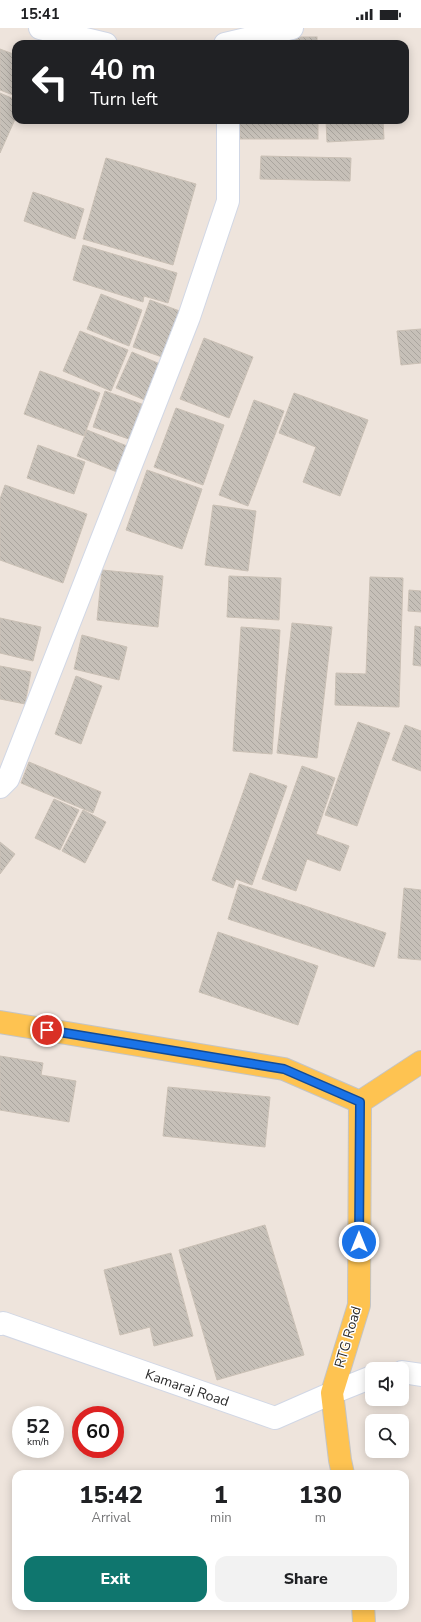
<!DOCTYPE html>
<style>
:root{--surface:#fff;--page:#f2f2f2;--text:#202124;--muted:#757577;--accent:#0f766e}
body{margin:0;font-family:"Nunito Sans",sans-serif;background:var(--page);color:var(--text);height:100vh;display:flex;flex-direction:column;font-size:15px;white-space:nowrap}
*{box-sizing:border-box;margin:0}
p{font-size:13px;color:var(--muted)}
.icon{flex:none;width:22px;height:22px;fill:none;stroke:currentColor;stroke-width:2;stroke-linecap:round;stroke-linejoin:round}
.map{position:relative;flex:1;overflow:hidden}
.sheet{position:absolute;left:12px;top:1442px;width:397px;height:140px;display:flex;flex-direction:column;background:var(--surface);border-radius:12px;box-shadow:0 2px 10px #0003}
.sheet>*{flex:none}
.guide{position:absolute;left:12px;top:12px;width:397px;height:84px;border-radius:12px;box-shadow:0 2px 10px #0003;background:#202124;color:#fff;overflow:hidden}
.tools{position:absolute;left:365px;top:1334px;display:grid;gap:8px}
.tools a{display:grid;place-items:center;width:44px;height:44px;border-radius:8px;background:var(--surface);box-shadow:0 2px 10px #0003;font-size:20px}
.speed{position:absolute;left:12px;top:1378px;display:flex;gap:8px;font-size:20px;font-weight:700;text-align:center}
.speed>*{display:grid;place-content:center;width:52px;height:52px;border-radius:50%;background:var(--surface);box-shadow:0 2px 10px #0003;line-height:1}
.speed small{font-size:10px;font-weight:400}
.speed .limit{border:6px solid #d22;background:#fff;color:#111}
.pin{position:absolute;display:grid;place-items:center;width:34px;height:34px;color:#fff;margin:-17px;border:2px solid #fff;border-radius:50%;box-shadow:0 1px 4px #0007}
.me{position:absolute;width:44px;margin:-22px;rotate:0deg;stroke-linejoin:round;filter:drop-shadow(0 0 3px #0008)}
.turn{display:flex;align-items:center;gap:14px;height:84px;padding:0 12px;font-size:18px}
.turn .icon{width:52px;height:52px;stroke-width:2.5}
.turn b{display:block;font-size:28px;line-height:34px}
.eta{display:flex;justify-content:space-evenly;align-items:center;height:68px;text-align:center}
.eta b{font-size:24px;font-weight:800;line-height:28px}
.action{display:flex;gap:8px;margin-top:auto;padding:8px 12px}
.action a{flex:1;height:46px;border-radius:12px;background:var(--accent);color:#fff;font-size:16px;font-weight:800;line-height:46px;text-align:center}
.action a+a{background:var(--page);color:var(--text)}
.status{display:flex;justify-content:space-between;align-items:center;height:28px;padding:0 20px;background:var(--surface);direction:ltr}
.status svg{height:11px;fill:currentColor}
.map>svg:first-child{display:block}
</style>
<div class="status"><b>15:41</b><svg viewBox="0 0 49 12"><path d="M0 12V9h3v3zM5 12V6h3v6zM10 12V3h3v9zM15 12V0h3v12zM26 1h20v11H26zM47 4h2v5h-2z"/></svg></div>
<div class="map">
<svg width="421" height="1594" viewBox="0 0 421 1594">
<defs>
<pattern id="building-back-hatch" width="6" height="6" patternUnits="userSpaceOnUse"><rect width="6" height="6" fill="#c6c0b8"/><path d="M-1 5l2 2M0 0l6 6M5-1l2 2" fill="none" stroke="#aaa59e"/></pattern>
</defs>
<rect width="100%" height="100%" fill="#eee4dc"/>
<g fill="url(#building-back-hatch)" stroke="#cac0b5">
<rect x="291" y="9" width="26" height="7"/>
<path d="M0,21l16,6v41l-16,-6z"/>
<path d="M0,65l16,7v17l-16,36z"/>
<rect x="240" y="92" width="78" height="19"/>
<path d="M326,92h57l1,19 -57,3z"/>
<path d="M261,128l90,2 -1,23 -90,-2z"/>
<path d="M106,130l90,26 -23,81 -90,-26z"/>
<path d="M33,164l51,17 -9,30 -51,-18z"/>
<path d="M83,217l94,28 -9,30 -24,-7 -1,6 -70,-22z"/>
<path d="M101,266l41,16 -13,36 -42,-17z"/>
<path d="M150,272l35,13 -17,46 -35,-12z"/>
<path d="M421,301v34l-20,2 -4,-34z"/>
<path d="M80,303l48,19 -17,41 -48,-20z"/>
<path d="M204,310l49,19 -24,61 -49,-19z"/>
<path d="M132,324l35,15 -15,36 -36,-15z"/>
<path d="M40,343l60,22 -16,43 -60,-22z"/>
<path d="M105,363l42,15 -12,35 -42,-14z"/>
<path d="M294,365l74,27 -28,76 -37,-14 13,-35 -37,-14z"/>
<path d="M254,372l30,11 -36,95 -29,-11z"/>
<path d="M176,380l48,17 -21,60 -49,-18z"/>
<path d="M87,402l40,16 -10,26 -40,-16z"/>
<path d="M38,417l47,17 -11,32 -47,-16z"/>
<path d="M147,442l55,19 -20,60 -56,-19z"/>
<path d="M5,457l82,29 -24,69 -63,-23v-61z"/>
<path d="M213,477l43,6 -8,60 -43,-6z"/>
<path d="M102,542l61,6 -5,51 -61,-7z"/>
<path d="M229,548l52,2 -2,42 -52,-3z"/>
<path d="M370,549l33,1 -4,129 -64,-2 1,-32 30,1z"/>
<path d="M409,562l12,1v21l-13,-1z"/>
<path d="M0,590l41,9 -8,34 -33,-8z"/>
<path d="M292,595l40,4 -15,131 -40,-5z"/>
<path d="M415,598l6,1v39l-8,-1z"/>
<path d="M241,599l39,3 -8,124 -39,-3z"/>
<path d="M82,607l45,12 -8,33 -45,-11z"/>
<path d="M0,638l31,6 -6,32 -25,-5z"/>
<path d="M76,648l26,10 -21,58 -26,-10z"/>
<path d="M358,694l32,11 -33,93 -32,-11z"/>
<path d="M405,697l16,6v40l-29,-11z"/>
<path d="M29,734l72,30 -8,21 -72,-30z"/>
<path d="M302,738l33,12 -19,56 33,12 -9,25 -33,-12 -11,32 -34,-12z"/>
<path d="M250,745l37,13 -35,99 -16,-6 -3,9 -21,-8z"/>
<path d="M54,771l25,11 -19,40 -25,-12z"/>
<path d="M83,782l23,12 -21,41 -23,-12z"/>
<path d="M0,814l15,12 -15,20z"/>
<path d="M239,856l147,49 -12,34 -146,-48z"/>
<path d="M404,860l17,2v70l-23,-2z"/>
<path d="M218,904l100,34 -20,59 -99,-33z"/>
<path d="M0,1028l43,7 -2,12 35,6 -7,41 -69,-12z"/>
<path d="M168,1059l102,10 -5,50 -102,-11z"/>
<path d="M265,1197l39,130 -87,25 -38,-130z"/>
<path d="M171,1225l22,83 -39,10 -4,-19 -30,8 -16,-65z"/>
</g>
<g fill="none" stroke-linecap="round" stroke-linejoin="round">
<defs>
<g id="minor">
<path d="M40,0l66,16"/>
<path d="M225,16l67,-16"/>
<path d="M0,759l8,-8 181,-462 39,-116v-81"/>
<path d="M0,1296l3,-1 272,95 57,-25"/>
</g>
<g id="tertiary">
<path d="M402,1344l19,3"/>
<path d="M332,1365l40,-16"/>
</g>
<g id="primary">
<path d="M0,994l284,47 76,33 61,-40"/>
<path d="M343,1446l-3,-14 -8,-67 27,-88 1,-203"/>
<path d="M363,1578l1,16"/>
</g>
</defs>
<use href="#minor" stroke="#d1d7e5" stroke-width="24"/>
<use href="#tertiary" stroke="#d1d7e5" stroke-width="24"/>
<use href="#primary" stroke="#c4c4c4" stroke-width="24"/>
<use href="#minor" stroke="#fff" stroke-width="22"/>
<use href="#tertiary" stroke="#fff" stroke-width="22"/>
<use href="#primary" stroke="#fec351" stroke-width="22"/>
</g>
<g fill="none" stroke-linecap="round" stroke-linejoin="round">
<defs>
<path id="route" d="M47,1002l237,39 76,33 -1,140"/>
</defs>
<use href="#route" stroke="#114b97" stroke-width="10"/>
<use href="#route" stroke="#1a73e8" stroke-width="7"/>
</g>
<g text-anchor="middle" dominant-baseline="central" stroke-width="3" stroke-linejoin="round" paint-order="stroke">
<g font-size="14" fill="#2b2b2b" stroke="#fff">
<text transform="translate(348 1309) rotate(-74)">RTG Road</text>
<text transform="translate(187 1360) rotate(19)">Kamaraj Road</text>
</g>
</g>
</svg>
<div class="tools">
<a><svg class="icon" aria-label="sound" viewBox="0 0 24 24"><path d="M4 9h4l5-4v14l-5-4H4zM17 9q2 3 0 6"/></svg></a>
<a><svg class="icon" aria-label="search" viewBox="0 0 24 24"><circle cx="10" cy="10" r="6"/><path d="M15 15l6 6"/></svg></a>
</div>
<div class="speed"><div>52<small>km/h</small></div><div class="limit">60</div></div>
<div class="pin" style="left:47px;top:1002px;background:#d93025"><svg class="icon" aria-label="arrive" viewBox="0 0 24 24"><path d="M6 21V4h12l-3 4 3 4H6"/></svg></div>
<svg class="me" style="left:359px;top:1214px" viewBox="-20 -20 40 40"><circle r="17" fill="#1a73e8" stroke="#fff" stroke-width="3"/><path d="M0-11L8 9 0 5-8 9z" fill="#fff"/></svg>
<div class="guide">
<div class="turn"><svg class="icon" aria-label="left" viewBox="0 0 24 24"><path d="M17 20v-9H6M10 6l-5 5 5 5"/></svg><div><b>40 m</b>Turn left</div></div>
</div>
<section class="sheet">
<div class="eta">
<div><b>15:42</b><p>Arrival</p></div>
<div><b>1</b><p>min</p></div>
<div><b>130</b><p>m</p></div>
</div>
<div class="action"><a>Exit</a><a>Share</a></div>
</section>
</div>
